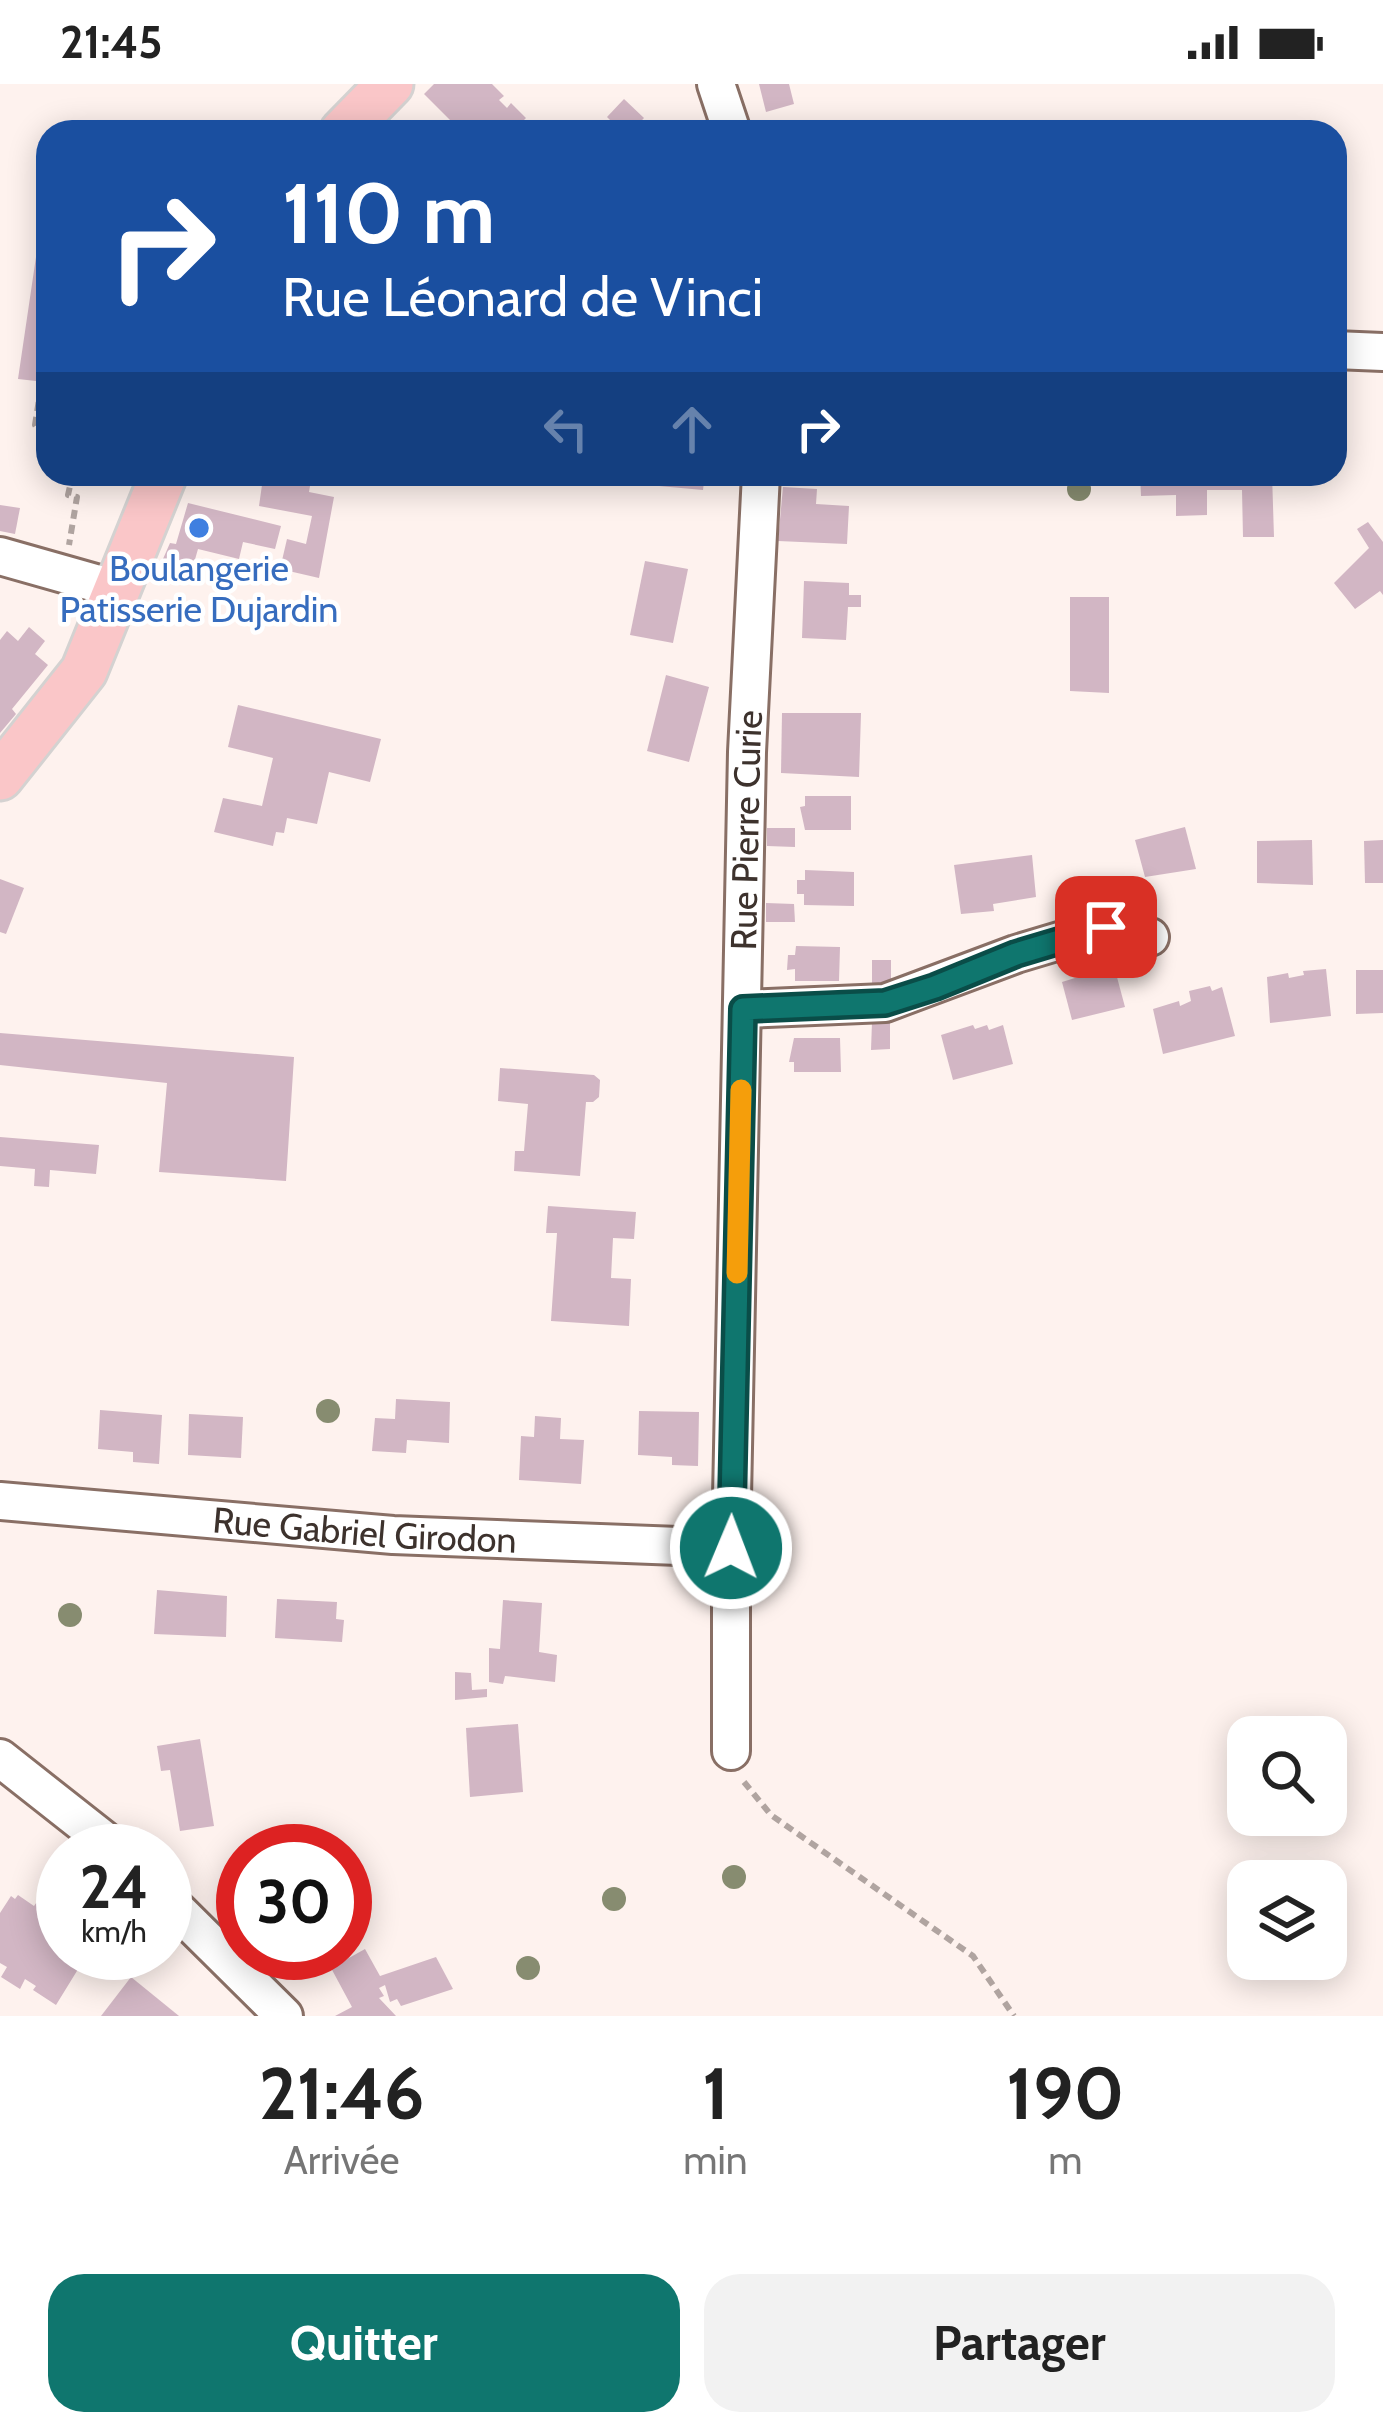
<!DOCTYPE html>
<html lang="fr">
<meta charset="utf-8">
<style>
:root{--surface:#fff;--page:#f2f2f2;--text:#222;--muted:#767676;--accent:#0f766e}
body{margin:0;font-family:Cabin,sans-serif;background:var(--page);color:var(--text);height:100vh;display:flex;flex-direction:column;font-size:45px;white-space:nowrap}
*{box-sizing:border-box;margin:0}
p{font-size:39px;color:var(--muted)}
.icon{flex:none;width:66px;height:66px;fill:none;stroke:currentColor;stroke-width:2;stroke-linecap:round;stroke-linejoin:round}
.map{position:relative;height:1932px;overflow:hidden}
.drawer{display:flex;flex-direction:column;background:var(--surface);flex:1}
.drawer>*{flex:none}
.top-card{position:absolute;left:36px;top:36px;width:1311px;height:366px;border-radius:36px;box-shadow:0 6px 30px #0003;background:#1a4fa0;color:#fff;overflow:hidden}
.fabs{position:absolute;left:1227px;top:1632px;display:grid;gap:24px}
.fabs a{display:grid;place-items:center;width:120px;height:120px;border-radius:24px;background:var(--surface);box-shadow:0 6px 30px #0003;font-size:60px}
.speed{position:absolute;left:36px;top:1740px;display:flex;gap:24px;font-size:60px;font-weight:700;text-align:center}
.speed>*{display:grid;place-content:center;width:156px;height:156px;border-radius:50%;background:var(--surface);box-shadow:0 6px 30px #0003;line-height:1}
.speed small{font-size:30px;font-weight:400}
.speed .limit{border:18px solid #d22;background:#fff;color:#111}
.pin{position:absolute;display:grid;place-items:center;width:102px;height:102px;color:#fff;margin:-51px;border-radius:24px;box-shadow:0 6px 18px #0006}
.me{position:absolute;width:132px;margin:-66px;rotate:1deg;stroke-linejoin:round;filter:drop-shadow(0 0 9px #0008)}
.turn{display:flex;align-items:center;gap:42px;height:252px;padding:0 48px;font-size:54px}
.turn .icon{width:156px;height:156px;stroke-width:2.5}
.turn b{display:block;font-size:84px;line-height:102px}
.lanes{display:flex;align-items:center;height:114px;padding:0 48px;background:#0003;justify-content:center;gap:60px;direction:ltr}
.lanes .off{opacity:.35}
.eta{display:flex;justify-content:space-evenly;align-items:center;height:204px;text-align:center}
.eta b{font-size:72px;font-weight:700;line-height:84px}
.action{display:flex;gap:24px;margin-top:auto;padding:24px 48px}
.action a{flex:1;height:138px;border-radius:36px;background:var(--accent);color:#fff;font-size:48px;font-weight:700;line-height:138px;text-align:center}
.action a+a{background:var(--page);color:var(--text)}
.status{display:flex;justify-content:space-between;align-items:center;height:84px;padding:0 60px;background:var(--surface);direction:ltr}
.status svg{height:33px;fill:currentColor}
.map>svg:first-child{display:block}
</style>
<div class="status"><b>21:45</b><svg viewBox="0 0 49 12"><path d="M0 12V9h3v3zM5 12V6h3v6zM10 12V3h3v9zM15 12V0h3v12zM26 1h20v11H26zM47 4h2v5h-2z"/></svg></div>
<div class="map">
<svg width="1383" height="1932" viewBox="0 0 1383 1932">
<rect width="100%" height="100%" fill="#fef2ee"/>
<g fill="#d2b6c4">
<path d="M434,0h58l12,12 -5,4 8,8 4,-5 15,15 -4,4 9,10h-69l-38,-38z"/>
<path d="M759,0h30l5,20 -28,8z"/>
<path d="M624,15l20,19 -13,14h-9l-15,-15z"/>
<path d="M45,112l3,142 -5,-2 -7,45 -18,-2z"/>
<path d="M211,390h101l-3,18 25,5 -15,81 -39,-9 7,-30 19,5 6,-28 -53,-10 3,-21z"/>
<path d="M660,390h45l-2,16 -44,-4z"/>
<path d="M1140,390h132l2,63h-31l-1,-47h-35v25l-31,1v-21l-35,1z"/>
<path d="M783,403l34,2 -1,15 33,2 -2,38 -69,-3z"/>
<path d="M188,419l93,23 -6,23 -32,-7 -4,17 -41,-10 -8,28 -31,-9 11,-25 6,1z"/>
<path d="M0,421l20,3 -5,26 -15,-3z"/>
<path d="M1368,438l15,20v53l-3,-4 -25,18 -21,-26 35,-35 -12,-19z"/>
<path d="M645,477l43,8 -15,74 -43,-8z"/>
<path d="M804,497l45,2v12h12v12h-13l-2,33 -44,-2z"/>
<path d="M1070,513h39v96l-39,-2z"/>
<path d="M29,543l16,14 -10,13 13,11 -36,44 4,5 -16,19v-93l7,-9 11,10z"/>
<path d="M666,591l43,12 -20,75 -42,-11z"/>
<path d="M238,621l143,34 -11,43 -41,-10 -12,52 -30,-6 -3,15 -8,-1 -3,14 -59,-14 9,-34 39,8 11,-48 -45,-11z"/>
<path d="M782,629h79l-2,64 -78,-4z"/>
<path d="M805,712h46v34h-46l-5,-23 5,-1z"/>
<path d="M1185,743l11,42 -51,8 -10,-37z"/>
<path d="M767,744h28v19l-28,-1z"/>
<path d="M1312,756l1,45 -56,-2v-42z"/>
<path d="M1383,756v43h-18l-1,-42z"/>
<path d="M1032,771l4,42 -43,7 1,7 -33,3 -7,-49z"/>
<path d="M805,786l49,2v34l-50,-1v-11h-7v-14h8z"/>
<path d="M0,795l24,9 -18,46 -6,-2z"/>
<path d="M766,819l28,1 1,18h-29z"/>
<path d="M796,862l44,1 -1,34h-44v-12l-8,1 1,-15h7z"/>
<rect x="872" y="876" width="19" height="28"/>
<path d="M1114,882l11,41 -53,13 -10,-38z"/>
<path d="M1326,885l5,47 -61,7 -3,-46 21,-4 1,5 15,-3 -1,-4z"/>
<path d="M1356,886h27v43l-27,1z"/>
<path d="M1210,902l2,5 10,-4 13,49 -72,18 -10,-45 26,-8 1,5 11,-5 -2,-10z"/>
<path d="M890,937v28l-19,1 1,-28z"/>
<path d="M973,941l2,4 12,-4 2,5 14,-5 10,39 -60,16 -12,-45z"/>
<path d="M0,949l294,24 -8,124 -127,-9 8,-89 -167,-18z"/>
<path d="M794,954h46l1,34h-47v-10h-5z"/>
<path d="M500,984l94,7 6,5 -1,17 -6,5h-7l-6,74 -66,-5 1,-20h9l4,-47 -30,-3z"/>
<path d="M0,1053l99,8 -3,29 -46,-4 -1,17 -15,-1 1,-17 -35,-3z"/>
<path d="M548,1122l88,6 -2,27 -21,-1 -2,40 20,1 -2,47 -78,-5 6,-88h-11z"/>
<path d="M396,1315l54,3 -1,41 -42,-3 -1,13 -34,-2 3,-33 20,1z"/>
<path d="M100,1326l62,5 -3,49 -26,-2v-10l-35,-3z"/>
<path d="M639,1327l60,1 -1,54 -26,-1v-8l-34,-2z"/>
<path d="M189,1330l54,3 -2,41 -53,-3z"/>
<path d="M535,1332l26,2 -1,21 24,1 -3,44 -62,-4 2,-44 13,1z"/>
<path d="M749,1440l26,2 -2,24 -26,-2z"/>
<path d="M157,1506l70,6 -1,41 -72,-3z"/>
<path d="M277,1515l60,3 -1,17 8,1 -2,22 -67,-4z"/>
<path d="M503,1516l39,3 -3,49 18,3 -2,27 -50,-6 -2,8 -14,-2v-34l11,1z"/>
<path d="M455,1588l16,1 1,17 15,-1v8l-32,3z"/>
<path d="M518,1640l5,68 -53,5 -4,-69z"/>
<path d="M200,1655l14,87 -34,5 -10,-61 -9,1 -4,-25z"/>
<path d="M18,1811l16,11 5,-7 24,17v37h25l-32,52 -23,-15 3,-4 -11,-7 -5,10 -19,-12 6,-10 -7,-4v-50l11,-17 4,3z"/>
<path d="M365,1865l15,27 56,-19 17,32 -52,17 -4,-7 -7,3 -5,-17 -6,3 5,8 -5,2 17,18h-61l17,-9 -21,-39z"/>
<path d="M131,1893l48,39h-78z"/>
</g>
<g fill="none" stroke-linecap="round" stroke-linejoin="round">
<defs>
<g id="minor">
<path d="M716,0l16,48"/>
<path d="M1335,266l48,2"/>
<path d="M0,472l120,34"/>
<path d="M743,925l142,-6 131,-49 90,-27 44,10"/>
<path id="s1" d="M0,1417l393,34 338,13"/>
<path id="s2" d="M731,1667v-203l16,-796 14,-278"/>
<path d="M0,1674l118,93"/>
<path d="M165,1814l119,118"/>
</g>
<g id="major">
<path d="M343,48l47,-48"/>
<path d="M0,693l84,-106 80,-197"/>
</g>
</defs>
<use href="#minor" stroke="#896f65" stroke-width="42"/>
<use href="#major" stroke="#d4d2d1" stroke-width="51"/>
<g stroke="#b0a4a0" stroke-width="6" stroke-dasharray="9 6" stroke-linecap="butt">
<path d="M48,259l-13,82 13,21"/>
<path d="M64,390l6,12 -2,9 9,2 -8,48"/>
<path d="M744,1698l27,33 202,141 41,60"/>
</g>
<use href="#minor" stroke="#fff" stroke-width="36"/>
<use href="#major" stroke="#fac6c8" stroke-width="45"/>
</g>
<g fill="#878c70">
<circle cx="1079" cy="405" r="12"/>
<circle cx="328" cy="1327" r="12"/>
<circle cx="70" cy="1531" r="12"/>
<circle cx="734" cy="1793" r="12"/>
<circle cx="614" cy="1815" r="12"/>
<circle cx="528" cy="1884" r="12"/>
</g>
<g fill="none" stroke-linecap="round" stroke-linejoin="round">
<defs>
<path id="route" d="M731,1464l12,-539 142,-6 50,-16 81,-33 90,-27"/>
</defs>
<use href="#route" stroke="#0a4d48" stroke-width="30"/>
<use href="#route" stroke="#0f766e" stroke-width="21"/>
<path stroke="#f59e0b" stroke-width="21" d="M737,1189l4,-183"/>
</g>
<circle fill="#3f7fe0" stroke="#fff" stroke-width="4.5" cx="199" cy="444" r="12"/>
<g text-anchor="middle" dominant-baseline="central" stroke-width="9" stroke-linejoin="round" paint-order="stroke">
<g font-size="36" fill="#366cbe" stroke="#fff">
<text x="199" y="484">Boulangerie<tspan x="199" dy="41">Patisserie Dujardin</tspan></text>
</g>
<g font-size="36" fill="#3d322d" stroke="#fff">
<text stroke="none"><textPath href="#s2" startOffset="921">Rue Pierre Curie</textPath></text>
<text stroke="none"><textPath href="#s1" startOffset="366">Rue Gabriel Girodon</textPath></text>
</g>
</g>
</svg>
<div class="fabs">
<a><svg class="icon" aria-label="search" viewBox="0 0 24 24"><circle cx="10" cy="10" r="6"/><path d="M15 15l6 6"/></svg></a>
<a><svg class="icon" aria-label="layers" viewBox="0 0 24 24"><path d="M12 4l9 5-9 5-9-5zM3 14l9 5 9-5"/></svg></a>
</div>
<div class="speed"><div>24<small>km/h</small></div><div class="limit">30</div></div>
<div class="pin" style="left:1106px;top:843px;background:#d93025"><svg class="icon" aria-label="arrive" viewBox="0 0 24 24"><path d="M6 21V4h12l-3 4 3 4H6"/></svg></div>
<svg class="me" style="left:731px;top:1464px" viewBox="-20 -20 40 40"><circle r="17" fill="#0f766e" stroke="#fff" stroke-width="3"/><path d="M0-11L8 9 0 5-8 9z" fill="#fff"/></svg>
<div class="top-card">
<div class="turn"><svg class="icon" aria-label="right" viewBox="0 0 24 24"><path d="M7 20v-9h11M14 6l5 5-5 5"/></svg><div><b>110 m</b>Rue Léonard de Vinci</div></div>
<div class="lanes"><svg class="icon off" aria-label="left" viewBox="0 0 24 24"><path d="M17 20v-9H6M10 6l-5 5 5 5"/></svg><svg class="icon off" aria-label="ahead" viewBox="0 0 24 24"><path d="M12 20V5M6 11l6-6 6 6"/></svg><svg class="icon" aria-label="right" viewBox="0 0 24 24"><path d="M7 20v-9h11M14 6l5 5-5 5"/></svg></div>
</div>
</div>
<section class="drawer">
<div class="eta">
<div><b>21:46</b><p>Arrivée</p></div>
<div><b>1</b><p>min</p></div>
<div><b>190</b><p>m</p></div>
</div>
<div class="action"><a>Quitter</a><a>Partager</a></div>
</section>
